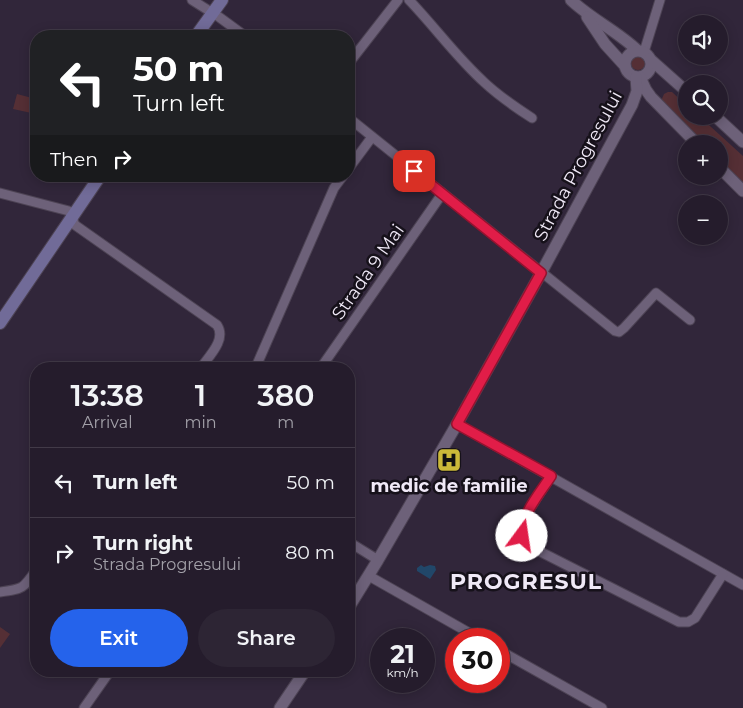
<!DOCTYPE html>
<meta charset="utf-8">
<style>
:root{--surface:#251c2c;--page:#2d2534;--text:#f1f3f6;--muted:#a3a1a9;--line:#423a48;--accent:#2563eb}
body{margin:0;font-family:Montserrat,sans-serif;background:var(--page);color:var(--text);height:100vh;display:flex;flex-direction:column;font-size:19px;white-space:nowrap}
*{box-sizing:border-box;margin:0}
p{font-size:16px;color:var(--muted)}
.icon{flex:none;width:28px;height:28px;fill:none;stroke:currentColor;stroke-width:2;stroke-linecap:round;stroke-linejoin:round}
.map{position:relative;flex:1;overflow:hidden}
.details{position:absolute;left:30px;top:362px;width:325px;height:315px;display:flex;flex-direction:column;background:var(--surface);border-radius:20px;box-shadow:0 2px 12px #0003,0 0 0 1px var(--line)}
.details>*{flex:none}
.banner{position:absolute;left:30px;top:30px;width:325px;height:152px;border-radius:20px;box-shadow:0 2px 12px #0003,0 0 0 1px var(--line);background:#202124;color:#fff;overflow:hidden}
.controls{position:absolute;left:678px;top:15px;display:grid;gap:10px}
.controls a{display:grid;place-items:center;width:50px;height:50px;border-radius:50%;background:var(--surface);box-shadow:0 2px 12px #0003,0 0 0 1px var(--line);font-size:25px}
.speed{position:absolute;left:370px;top:628px;display:flex;gap:10px;font-size:25px;font-weight:700;text-align:center}
.speed>*{display:grid;place-content:center;width:65px;height:65px;border-radius:50%;background:var(--surface);box-shadow:0 2px 12px #0003,0 0 0 1px var(--line);line-height:1}
.speed small{font-size:12px;font-weight:400}
.speed .limit{border:8px solid #d22;background:#fff;color:#111}
.pin{position:absolute;display:grid;place-items:center;width:42px;height:42px;color:#fff;margin:-21px;border-radius:10px;box-shadow:0 2px 8px #0006}
.me{position:absolute;width:55px;margin:-28px;rotate:14deg;stroke-linejoin:round;filter:drop-shadow(0 0 4px #0008)}
.turn{display:flex;align-items:center;gap:18px;height:105px;padding:0 20px;font-size:22px}
.turn .icon{width:65px;height:65px;stroke-width:2.5}
.turn b{display:block;font-size:35px;line-height:42px}
.then{display:flex;align-items:center;height:48px;padding:0 20px;background:#0003;gap:10px;font-size:19px}
.eta{display:flex;justify-content:space-evenly;align-items:center;height:85px;text-align:center}
.eta b{font-size:30px;font-weight:600;line-height:35px}
.action{display:flex;gap:10px;margin-top:auto;padding:10px 20px}
.action a{flex:1;height:58px;border-radius:30px;background:var(--accent);color:#fff;font-size:20px;font-weight:600;line-height:58px;text-align:center}
.action a+a{background:var(--page);color:var(--text)}
ul{padding:0;list-style:none}
li{display:flex;align-items:center;gap:15px;height:70px;padding:0 20px;border-top:1px solid var(--line)}
li div{flex:1}
li b{display:block;font-size:19px}
li em{font-style:normal}
.map>svg:first-child{display:block}
</style>
<div class="map">
<svg width="743" height="708" viewBox="0 0 743 708">
<rect width="100%" height="100%" fill="#31263a"/>
<g fill="#552f35">
<circle cx="638" cy="63" r="7"/>
<path d="M668,92h4l14,13v11h13l44,40v31l-24,-25v-18h-18l-40,-43 3,-7z"/>
<path d="M17,94l19,5v15l-23,-5z"/>
<path d="M0,627l10,7 -10,14z"/>
</g>
<path fill="#214769" d="M421,565l3,2 6,-2 5,1 1,4 -6,9 -13,-8v-3z"/>
<g fill="none" stroke-linecap="round" stroke-linejoin="round">
<defs>
<g id="minor">
<path d="M192,0l27,17 26,19"/>
<path d="M409,0c26,27 48,58 76,83 14,13 30,24 47,35"/>
<path d="M644,52l16,-52"/>
<path d="M349,63l49,-63"/>
<path d="M349,118l266,213 4,1 5,-4 32,-35 34,27"/>
<path d="M349,168l23,-31"/>
<path d="M0,193l69,18 6,14 142,100c10,15 -9,32 -17,44"/>
<path d="M255,369l79,-181 9,-12"/>
<path d="M320,369l122,-175"/>
<path d="M457,424l286,161"/>
<path d="M551,476c-8,13 -26,37 -29,50 -2,9 3,15 9,21l148,75h9l7,-4 28,-44"/>
<path d="M349,542l29,18"/>
<path d="M369,576l111,63"/>
<path d="M0,592c23,-3 23,-3 36,-22"/>
<path d="M499,650l103,58"/>
<path d="M84,708l26,-37"/>
</g>
<g id="tertiary">
<path d="M571,0c20,19 46,31 66,50"/>
<path d="M587,17l18,27 20,22"/>
<circle cx="638" cy="64" r="13"/>
<path d="M650,59l36,32"/>
<path d="M640,77l6,13 5,7 46,47"/>
<path d="M715,116l28,26"/>
<path d="M719,167l24,24"/>
<path d="M349,607l29,-47 79,-136 84,-151 91,-168 5,-14 -1,-14"/>
<path d="M280,708l25,-37"/>
</g>
<g id="secondary">
<path d="M196,36l26,-36"/>
<path d="M0,323l100,-147"/>
</g>
</defs>
<use href="#minor" stroke="#4d4354" stroke-width="11"/>
<use href="#tertiary" stroke="#4d4354" stroke-width="13"/>
<use href="#secondary" stroke="#4d4354" stroke-width="14"/>
<use href="#minor" stroke="#6d6179" stroke-width="9"/>
<use href="#tertiary" stroke="#6d6179" stroke-width="11"/>
<use href="#secondary" stroke="#716b98" stroke-width="12"/>
</g>
<g fill="none" stroke-linecap="round" stroke-linejoin="round">
<defs>
<path id="route" d="M414,171l127,102 -84,151 94,52c-11,17 -31,40 -29,60"/>
</defs>
<use href="#route" stroke="#92132f" stroke-width="12"/>
<use href="#route" stroke="#e11d48" stroke-width="9"/>
</g>
<defs>
<symbol id="hospital-square" viewBox="-11 -11 22 22"><rect x="-9" y="-9" width="18" height="18" rx="4" fill="#cbb939" stroke="#16111a"/><path d="M-5-5h3v3.5h4V-5h3V5h-3V1.5h-4V5h-3Z" fill="#111"/></symbol>
</defs>
<g fill-rule="evenodd">
<use href="#hospital-square" x="435" y="446" width="28" height="28"/>
</g>
<g text-anchor="middle" dominant-baseline="central" stroke-width="5" stroke-linejoin="round" paint-order="stroke">
<g font-size="18" fill="#f0e9f7" stroke="#16111a">
<text transform="translate(578 166) rotate(-62)">Strada Progresului</text>
<text transform="translate(368 272) rotate(-55)">Strada 9 Mai</text>
</g>
<g font-size="18" font-weight="bold" fill="#f0e9f7" stroke="#16111a">
<text x="449" y="486">medic de familie</text>
</g>
<g font-size="22" font-weight="bold" letter-spacing="1" fill="#f0e9f7" stroke="#16111a">
<text x="526" y="581">PROGRESUL</text>
</g>
</g>
</svg>
<div class="controls">
<a><svg class="icon" aria-label="sound" viewBox="0 0 24 24"><path d="M4 9h4l5-4v14l-5-4H4zM17 9q2 3 0 6"/></svg></a>
<a><svg class="icon" aria-label="search" viewBox="0 0 24 24"><circle cx="10" cy="10" r="6"/><path d="M15 15l6 6"/></svg></a>
<a>+</a>
<a>−</a>
</div>
<div class="speed"><div>21<small>km/h</small></div><div class="limit">30</div></div>
<div class="pin" style="left:414px;top:171px;background:#d93025"><svg class="icon" aria-label="arrive" viewBox="0 0 24 24"><path d="M6 21V4h12l-3 4 3 4H6"/></svg></div>
<svg class="me" style="left:522px;top:536px" viewBox="-20 -20 40 40"><circle r="19" fill="#fff"/><path d="M0-13L10 11 0 6-10 11z" fill="#e11d48"/></svg>
<div class="banner">
<div class="turn"><svg class="icon" aria-label="left" viewBox="0 0 24 24"><path d="M17 20v-9H6M10 6l-5 5 5 5"/></svg><div><b>50 m</b>Turn left</div></div>
<div class="then">Then<svg class="icon" aria-label="right" viewBox="0 0 24 24"><path d="M7 20v-9h11M14 6l5 5-5 5"/></svg></div>
</div>
<section class="details">
<div class="eta">
<div><b>13:38</b><p>Arrival</p></div>
<div><b>1</b><p>min</p></div>
<div><b>380</b><p>m</p></div>
</div>
<ul>
<li><svg class="icon" aria-label="left" viewBox="0 0 24 24"><path d="M17 20v-9H6M10 6l-5 5 5 5"/></svg><div><b>Turn left</b></div><em>50 m</em></li>
<li><svg class="icon" aria-label="right" viewBox="0 0 24 24"><path d="M7 20v-9h11M14 6l5 5-5 5"/></svg><div><b>Turn right</b><p>Strada Progresului</p></div><em>80 m</em></li>
</ul>
<div class="action"><a>Exit</a><a>Share</a></div>
</section>
</div>
